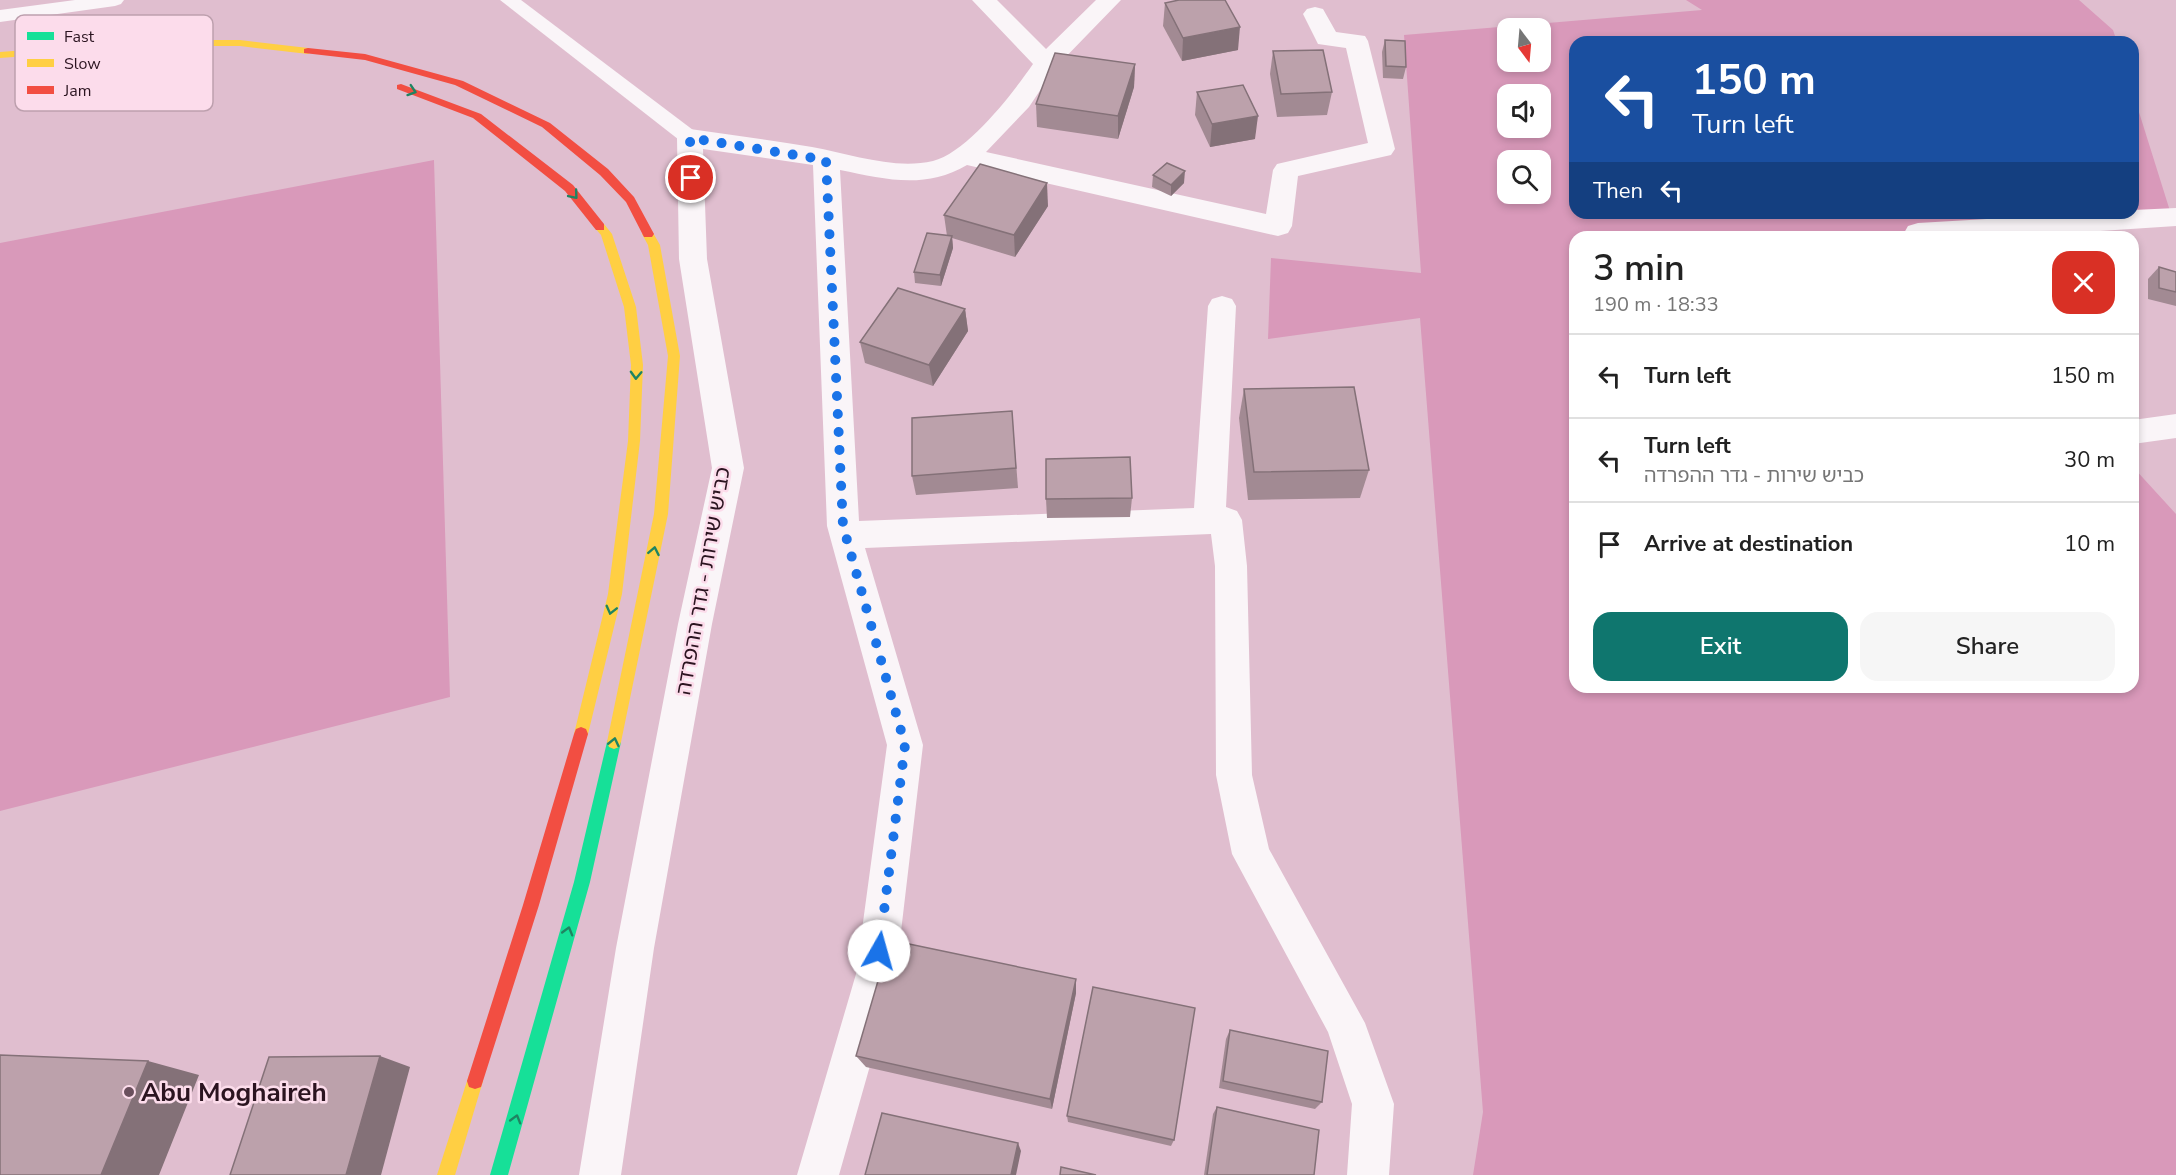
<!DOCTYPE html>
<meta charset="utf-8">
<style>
:root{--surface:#fff;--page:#f6f6f6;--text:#222;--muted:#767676;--line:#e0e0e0;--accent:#0f766e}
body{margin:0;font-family:"Nunito Sans","Noto Sans Hebrew",sans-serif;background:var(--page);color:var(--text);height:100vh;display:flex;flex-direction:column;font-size:22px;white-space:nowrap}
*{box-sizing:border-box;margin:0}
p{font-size:20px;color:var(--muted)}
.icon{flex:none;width:33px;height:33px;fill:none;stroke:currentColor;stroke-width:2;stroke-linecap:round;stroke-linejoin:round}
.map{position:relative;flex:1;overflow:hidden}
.sheet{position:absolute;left:1569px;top:231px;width:570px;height:462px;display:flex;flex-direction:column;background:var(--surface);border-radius:18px;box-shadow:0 3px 9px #0003}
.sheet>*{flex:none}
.banner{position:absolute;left:1569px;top:36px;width:570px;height:183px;border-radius:18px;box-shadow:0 3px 9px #0003;background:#1a4fa0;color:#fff;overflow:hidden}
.needle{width:39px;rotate:164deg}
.buttons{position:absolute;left:1497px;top:18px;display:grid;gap:12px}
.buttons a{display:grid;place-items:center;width:54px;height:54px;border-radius:12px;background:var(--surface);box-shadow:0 3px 9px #0003;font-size:30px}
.pin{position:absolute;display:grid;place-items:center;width:51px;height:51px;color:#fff;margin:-26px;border:3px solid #fff;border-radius:50%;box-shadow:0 2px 6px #0007}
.me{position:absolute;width:66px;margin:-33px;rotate:7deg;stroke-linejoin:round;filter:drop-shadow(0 0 4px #0008)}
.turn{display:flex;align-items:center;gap:21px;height:126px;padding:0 24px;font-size:27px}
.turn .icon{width:78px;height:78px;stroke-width:2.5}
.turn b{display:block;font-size:42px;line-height:51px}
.then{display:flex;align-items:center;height:57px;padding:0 24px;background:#0003;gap:12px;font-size:22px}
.round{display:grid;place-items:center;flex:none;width:63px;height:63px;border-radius:18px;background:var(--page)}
.head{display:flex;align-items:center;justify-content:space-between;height:102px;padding:0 24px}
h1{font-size:36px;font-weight:600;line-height:45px}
.primary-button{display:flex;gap:12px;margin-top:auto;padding:12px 24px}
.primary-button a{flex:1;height:69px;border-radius:18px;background:var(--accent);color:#fff;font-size:24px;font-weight:600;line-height:69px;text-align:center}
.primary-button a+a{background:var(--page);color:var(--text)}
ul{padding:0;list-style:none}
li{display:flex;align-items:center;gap:18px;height:84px;padding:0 24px;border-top:2px solid var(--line)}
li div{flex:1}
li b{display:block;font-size:22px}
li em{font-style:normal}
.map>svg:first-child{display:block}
</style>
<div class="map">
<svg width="2176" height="1175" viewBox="0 0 2176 1175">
<rect width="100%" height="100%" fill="#e0becf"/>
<g fill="#d999ba" fill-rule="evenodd">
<path d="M1686,0h393l34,30 4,12h-542v171h558v-120l37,118 -114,26h-481v450h558v-220l43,47v661h-703l10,-63 -63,-794 -152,21 3,-81 150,15 -17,-238 298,-25zM1508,28h32v34h-32zM1508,94h32v34h-32zM1508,160h32v34h-32z"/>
<path d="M434,160l16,537 -450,114v-568z"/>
</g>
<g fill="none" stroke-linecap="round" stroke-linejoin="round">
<g fill="#faf5f8" fill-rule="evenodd">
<path d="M75,0h49l-3,4 -6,2 -115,16v-12z"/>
<path d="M500,0h21l176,133 3,5 -3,5 -7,2 -7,-2z"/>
</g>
<g fill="#faf5f8" fill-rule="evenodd">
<path d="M972,0h25l49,49 50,-49h25l-66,68 -26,39 -43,45 280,62 7,-44 4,-6 91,-21 -22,-95 -28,-4 -15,-30 4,-5 8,-2 8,2 13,23 29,4 3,5 27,108 -4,6 -93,21 -6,50 -4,7 -10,3 -311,-71c-43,25 -82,14 -127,5l19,351 335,-13 14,-202 4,-7 10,-3 10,3 4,7 -10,201 11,4 5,9 5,46 5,209 17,74 96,174 29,81 -5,71h-42l5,-71 -24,-72 -96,-178 -16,-79 -1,-209 -4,-32 -346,14 58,197 -27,229 -57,201h-42l59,-201 31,-229 -60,-219 -14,-361 -110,-16 4,110 37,209 -32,156 -58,324 -33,227h-42l37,-227 62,-324 34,-156 -33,-209 -2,-121 4,-6 9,-3c41,6 81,11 122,18 39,7 82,23 121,14 35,-9 80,-68 100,-97z"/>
<path d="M2176,208v18l-168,11h-101l-3,-4 4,-7 10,-3 169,-10h46v-3z"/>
<path d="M2176,414v24l-43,6v-24z"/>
</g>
<path fill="#16e098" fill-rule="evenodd" d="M614,735l5,2 2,5 -31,140 -82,293h-18l84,-293 33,-140 2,-5z"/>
<g fill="#ffcf43" fill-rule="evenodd">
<path d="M158,40h82l68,8 5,3 -5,3 -68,-8h-82l-158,12v-6z"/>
<path d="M600,223l4,1 8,10 24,73 7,58 -3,76 -18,153 -34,140 -2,5 -5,2 -5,-2 -2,-5 34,-140 20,-153 3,-76 -7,-58 -23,-72 -7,-8z"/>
<path d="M648,230l4,1 8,14 20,111 -12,158 -47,228 -2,5 -5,2 -5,-2 -2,-5 47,-228 14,-158 -20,-111 -6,-11z"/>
<path d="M475,1073l6,2 2,6 -28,94h-18l30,-94 2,-6z"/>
</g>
<g fill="#f24e42" fill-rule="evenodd">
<path d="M308,48l57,6 98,27 87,42 58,46 26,28 20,37 -2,3h-8l-18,-35 -26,-27 -58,-48 -87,-42 -90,-25 -61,-7v-4z"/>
<path d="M401,84l80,30 92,71 31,39v6h-8l-31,-39 -92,-73 -76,-29v-4z"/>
<path d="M581,727l5,2 2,5 -49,171 -56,176 -2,6 -6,2 -6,-2 -2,-6 56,-176 51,-171 2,-5z"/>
</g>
</g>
<g fill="#a28a93">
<path d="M1165,3l73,47 -56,11 -19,-35z"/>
<path d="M1385,40l21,27 -3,12 -20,-1 -1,-26z"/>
<path d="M1273,51l59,41 -5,23 -50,2 -7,-43z"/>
<path d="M1135,64l-1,23 -16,52 -81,-12 -1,-23z"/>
<path d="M1197,92l58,47 -45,8 -15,-32z"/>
<path d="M1153,175l31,8 -13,13 -19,-9z"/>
<path d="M1048,206l-33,51 -63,-19 1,10 -12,38 -26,-3 -1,-11 33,-36 -3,-21z"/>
<path d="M2159,267l17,5v34l-28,-7v-20z"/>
<path d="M965,309l3,22 -35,55 -68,-23 -5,-21z"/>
<path d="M1244,389l125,81 -9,28 -112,2 -9,-82z"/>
<path d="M1012,411l6,77 -102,7 -4,-19z"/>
<path d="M1132,498l-2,19 -83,1 -1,-19z"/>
<path d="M1076,979v14l-24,116 -186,-42 -10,-11z"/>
<path d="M1230,1030l92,72 -7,7 -96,-21 7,-49z"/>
<path d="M1217,1107l97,68h-110l9,-61z"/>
<path d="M1067,1116l107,24 -3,6 -103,-24z"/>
</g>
<g fill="#847178">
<path d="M1240,27l-2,23 -56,11 1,-23z"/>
<path d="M1135,64l-1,23 -16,52v-23z"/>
<path d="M1258,116l-3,23 -45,8 2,-23z"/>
<path d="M1185,171l-1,12 -13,13v-11z"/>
<path d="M1047,183l1,23 -33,51 -1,-22z"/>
<path d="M952,236l1,12 -12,38 -1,-11z"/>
<path d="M965,309l3,22 -35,55 -4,-21z"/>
<path d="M1076,979v14l-24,116 -2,-10z"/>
<path d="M380,1056l30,11 -29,108h-35z"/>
<path d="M148,1061l51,14 -40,100h-58z"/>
<path d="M1018,1143l3,8 -5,24h-5z"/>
</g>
<g fill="#bca1ab" stroke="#847178" stroke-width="1.5">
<path d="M1179,0h46l15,27 -57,11 -18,-35z"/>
<path d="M1385,40l20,1 1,26 -20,-1z"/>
<path d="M1323,50l9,42 -51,2 -8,-43z"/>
<path d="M1055,53l80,11 -17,52 -82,-12z"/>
<path d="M1243,85l15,31 -46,8 -15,-32z"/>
<path d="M1167,163l18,8 -14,14 -18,-10z"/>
<path d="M980,164l67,19 -33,52 -70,-20z"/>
<path d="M927,233l25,3 -12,39 -26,-3z"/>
<path d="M2159,267l17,5v20l-17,-4z"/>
<path d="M898,288l67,21 -36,56 -69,-23z"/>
<path d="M1354,387l15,83 -115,2 -10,-83z"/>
<path d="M1012,411l4,57 -104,8v-58z"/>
<path d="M1130,457l2,41 -86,1v-40z"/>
<path d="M890,940l186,39 -26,120 -194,-43z"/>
<path d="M1093,987l102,21 -21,132 -107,-24z"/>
<path d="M1230,1030l98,21 -6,51 -99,-21z"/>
<path d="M0,1055l148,6 -47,114h-101z"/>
<path d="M380,1056l-34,119h-116l39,-118z"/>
<path d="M1217,1107l102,23 -5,45h-107z"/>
<path d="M882,1113l136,30 -7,32h-146z"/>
<path d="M1061,1167l35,8h-36z"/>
</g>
<defs><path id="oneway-chevron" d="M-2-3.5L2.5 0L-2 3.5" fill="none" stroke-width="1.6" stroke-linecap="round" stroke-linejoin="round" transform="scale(1.5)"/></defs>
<g stroke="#1f8462">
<use href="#oneway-chevron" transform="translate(412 91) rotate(18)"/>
<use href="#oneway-chevron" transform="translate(574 195) rotate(50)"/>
<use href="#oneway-chevron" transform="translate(636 375) rotate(92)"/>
<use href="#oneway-chevron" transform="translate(654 551) rotate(-79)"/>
<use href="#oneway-chevron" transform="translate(611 610) rotate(104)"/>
<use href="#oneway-chevron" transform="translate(614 742) rotate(-77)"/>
<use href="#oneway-chevron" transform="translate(568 931) rotate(-74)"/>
<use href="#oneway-chevron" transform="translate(516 1119) rotate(-74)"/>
</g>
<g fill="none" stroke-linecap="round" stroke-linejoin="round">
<path stroke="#1a73e8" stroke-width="10" stroke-dasharray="0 18" d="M691,178l-1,-40 136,22 17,366 62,219 -26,206"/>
</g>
<circle fill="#6a505d" stroke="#fcdceb" stroke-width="2" cx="129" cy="1092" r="6"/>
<g text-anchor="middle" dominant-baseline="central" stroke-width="5" stroke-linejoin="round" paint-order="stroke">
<g font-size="21" fill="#2b1420" stroke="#fcdceb">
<text transform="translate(703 581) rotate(-80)">כביש שירות - גדר ההפרדה</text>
</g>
<g font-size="26" font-weight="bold" fill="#2b1420" stroke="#fcdceb" text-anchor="start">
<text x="141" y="1092">Abu Moghaireh</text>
</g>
</g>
<rect x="15" y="15" width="198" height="96" rx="9" fill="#fcdceb" stroke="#bda0ae" stroke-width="1.5"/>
<rect x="27" y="32" width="27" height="8" fill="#16e098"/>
<rect x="27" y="59" width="27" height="8" fill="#ffcf43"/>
<rect x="27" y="86" width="27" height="8" fill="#f24e42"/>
<g font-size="16" fill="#2b1420">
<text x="64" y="42">Fast</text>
<text x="64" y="69">Slow</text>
<text x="64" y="96">Jam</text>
</g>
</svg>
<div class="buttons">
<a><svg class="needle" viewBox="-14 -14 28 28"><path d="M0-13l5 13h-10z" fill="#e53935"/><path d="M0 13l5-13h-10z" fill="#767676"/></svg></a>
<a><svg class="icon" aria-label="sound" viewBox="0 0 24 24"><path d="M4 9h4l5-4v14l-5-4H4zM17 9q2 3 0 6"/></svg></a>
<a><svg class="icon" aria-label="search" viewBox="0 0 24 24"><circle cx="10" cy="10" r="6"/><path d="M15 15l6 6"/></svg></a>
</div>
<div class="pin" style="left:691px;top:178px;background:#d93025"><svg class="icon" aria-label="arrive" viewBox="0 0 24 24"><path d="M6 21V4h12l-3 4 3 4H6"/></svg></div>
<svg class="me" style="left:879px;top:951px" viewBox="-20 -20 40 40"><circle r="19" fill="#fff"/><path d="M0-13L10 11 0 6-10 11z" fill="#1a73e8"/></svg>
<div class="banner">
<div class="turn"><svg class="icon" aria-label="left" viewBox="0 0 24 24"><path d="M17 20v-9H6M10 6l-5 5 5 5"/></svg><div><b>150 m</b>Turn left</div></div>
<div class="then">Then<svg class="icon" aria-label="left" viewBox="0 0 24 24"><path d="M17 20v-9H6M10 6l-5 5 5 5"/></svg></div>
</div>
<section class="sheet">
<div class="head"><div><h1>3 min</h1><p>190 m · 18:33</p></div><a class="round" style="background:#d93025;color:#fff"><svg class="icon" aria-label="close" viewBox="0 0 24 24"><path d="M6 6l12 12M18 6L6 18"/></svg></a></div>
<ul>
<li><svg class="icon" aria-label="left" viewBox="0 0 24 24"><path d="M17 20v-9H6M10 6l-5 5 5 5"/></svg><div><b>Turn left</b></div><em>150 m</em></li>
<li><svg class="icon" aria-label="left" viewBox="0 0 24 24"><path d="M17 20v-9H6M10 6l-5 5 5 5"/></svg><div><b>Turn left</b><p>כביש שירות - גדר ההפרדה</p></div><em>30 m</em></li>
<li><svg class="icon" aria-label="arrive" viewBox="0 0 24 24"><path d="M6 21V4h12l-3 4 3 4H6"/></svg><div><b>Arrive at destination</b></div><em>10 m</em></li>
</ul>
<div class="primary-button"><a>Exit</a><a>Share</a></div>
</section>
</div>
